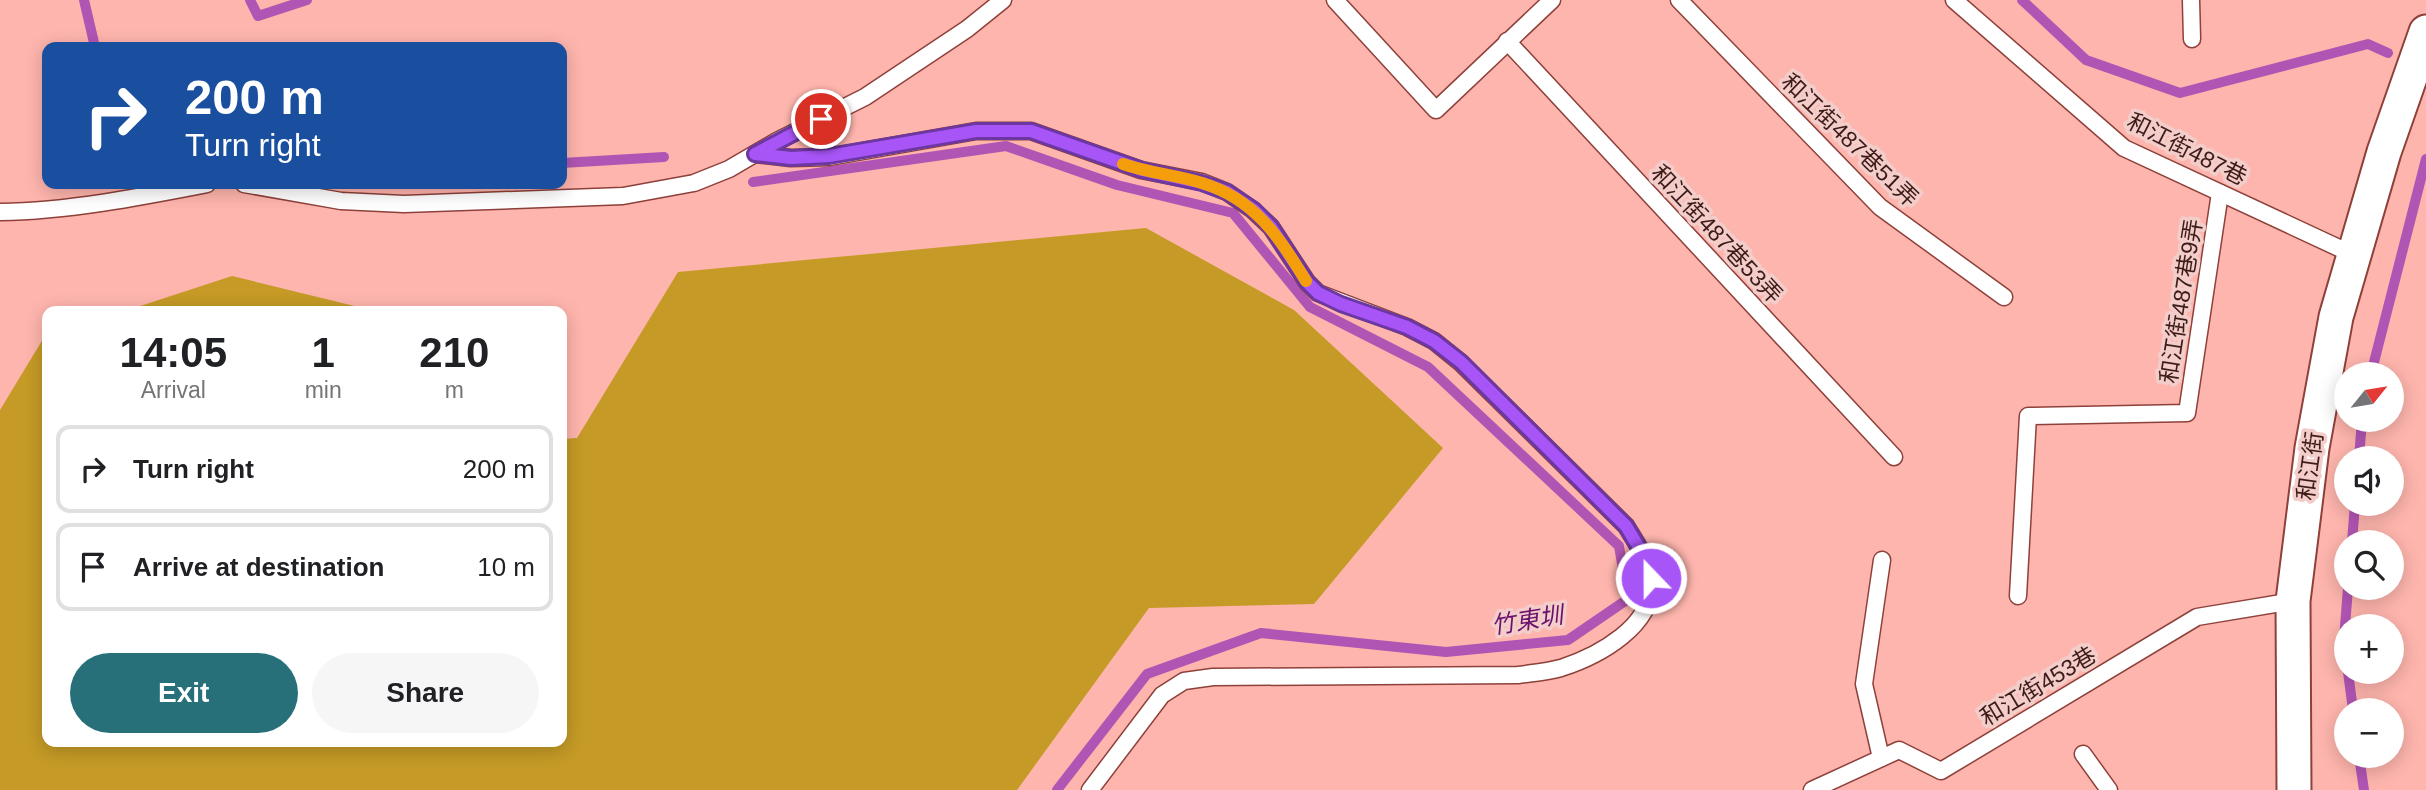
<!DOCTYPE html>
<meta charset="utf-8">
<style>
:root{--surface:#fff;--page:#f6f6f6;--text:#202124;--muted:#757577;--line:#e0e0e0;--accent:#277079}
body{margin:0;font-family:Helvetica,"Noto Sans TC",sans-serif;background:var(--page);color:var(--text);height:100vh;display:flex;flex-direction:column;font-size:26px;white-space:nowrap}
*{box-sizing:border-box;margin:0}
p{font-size:23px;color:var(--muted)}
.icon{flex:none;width:38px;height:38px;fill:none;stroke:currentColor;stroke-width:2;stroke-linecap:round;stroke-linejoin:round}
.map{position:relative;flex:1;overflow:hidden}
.sheet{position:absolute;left:42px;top:306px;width:525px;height:441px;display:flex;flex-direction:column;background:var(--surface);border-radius:14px;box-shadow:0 4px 18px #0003}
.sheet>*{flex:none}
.top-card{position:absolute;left:42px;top:42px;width:525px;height:147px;border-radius:14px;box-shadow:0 4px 18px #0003;background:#1a4fa0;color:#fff;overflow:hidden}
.needle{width:46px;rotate:60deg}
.tools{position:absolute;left:2334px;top:362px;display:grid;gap:14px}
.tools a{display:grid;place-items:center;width:70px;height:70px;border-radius:50%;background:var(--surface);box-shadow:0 4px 18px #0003;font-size:35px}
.pin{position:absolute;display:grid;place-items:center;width:60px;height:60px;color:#fff;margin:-30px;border:4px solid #fff;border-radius:50%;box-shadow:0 2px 7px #0007}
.me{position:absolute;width:77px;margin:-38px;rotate:338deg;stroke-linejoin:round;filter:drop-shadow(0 0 5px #0008)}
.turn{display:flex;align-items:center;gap:24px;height:147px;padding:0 28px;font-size:32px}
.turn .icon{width:91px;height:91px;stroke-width:2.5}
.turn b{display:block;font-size:49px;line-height:60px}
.eta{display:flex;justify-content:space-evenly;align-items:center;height:119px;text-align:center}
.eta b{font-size:42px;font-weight:600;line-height:49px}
.button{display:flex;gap:14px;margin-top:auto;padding:14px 28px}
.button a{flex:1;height:80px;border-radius:42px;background:var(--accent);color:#fff;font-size:28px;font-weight:600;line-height:80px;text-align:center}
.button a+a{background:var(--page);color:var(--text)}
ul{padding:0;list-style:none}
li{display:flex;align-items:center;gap:21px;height:88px;margin:0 14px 10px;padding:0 14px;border:4px solid var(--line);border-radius:14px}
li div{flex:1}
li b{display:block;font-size:26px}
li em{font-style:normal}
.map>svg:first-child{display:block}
</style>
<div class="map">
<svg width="2426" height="790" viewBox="0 0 2426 790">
<rect width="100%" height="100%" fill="#feb5ad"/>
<g fill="#c59a26">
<path d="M1146,228l148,82 149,138 -129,156 -165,4 -132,182h-1017v-380l43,-71 4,-1v404h515v-303l15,-1 101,-166z"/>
<path d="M232,276l143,35h-250z"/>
</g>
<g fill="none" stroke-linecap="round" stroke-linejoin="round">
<g stroke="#b155b4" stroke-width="10">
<path d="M84,0l11,47"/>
<path d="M250,0l8,16 49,-16"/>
<path d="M2022,0l64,60 94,33 188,-49 20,9"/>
<path d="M562,163l102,-6"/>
<path d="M753,182l253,-36 111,39 116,28 77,94 118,60 191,179 9,53 -60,41 -122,12 -185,-19 -114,41 -90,116"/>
<path d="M2371,374l55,-215"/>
<path d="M2359,458l3,-38"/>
<path d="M2352,542l3,-38"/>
<path d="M2347,659l-3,-20 4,-51"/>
<path d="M2348,672l5,38"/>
<path d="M2359,756l5,34"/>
</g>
<defs>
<g id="service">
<path d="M1335,0l101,110 116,-110"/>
<path d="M1679,0l201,207 124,90"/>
<path d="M1954,0l170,148 230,107"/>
<path d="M2191,0l1,39"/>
<path d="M1507,41l387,416"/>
<path d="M755,154l36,4 38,-1 147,-26h55l110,39 61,12 25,10 26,18 18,17 36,55 11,11 89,34 27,14 26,21 166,164c10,16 23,35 25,54 4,46 -53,76 -90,88 -14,4 -29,5 -43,7l-305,2 -29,4 -22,14 -72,95"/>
<path d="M244,184l97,17 63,3 219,-8 71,-13 35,-14 48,-28 88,-44 102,-68 36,-29"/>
<path d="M0,212c68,-1 140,-15 207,-28"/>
<path d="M2018,596l10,-180 159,-3 33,-220"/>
<path d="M2083,754l26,36"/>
<path d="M1881,758l-17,-74 18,-124"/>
<path d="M1812,790l87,-40 42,21 256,-154 96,-16"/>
</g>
<path id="minor" d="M2294,790l-1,-189 19,-153 24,-131 48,-165 42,-120"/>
</defs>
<use href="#service" stroke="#8e403a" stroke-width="19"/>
<use href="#minor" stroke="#8e403a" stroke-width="37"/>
<use href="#service" stroke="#fff" stroke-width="16"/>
<use href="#minor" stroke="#fff" stroke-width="33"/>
</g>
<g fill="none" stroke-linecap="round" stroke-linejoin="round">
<defs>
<path id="route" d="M821,119l-66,35 36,4 38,-2 147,-25h55l111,39 60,13 25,9 27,18 17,17 36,55 11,11 23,11 66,23 27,14 27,21 165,164 15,25 10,27"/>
</defs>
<use href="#route" stroke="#6d37a1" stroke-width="18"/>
<use href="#route" stroke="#a855f7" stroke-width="12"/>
<path stroke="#f59e0b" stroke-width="12" d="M1123,164c26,9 53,11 79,19 53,16 77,54 104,98"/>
</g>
<g text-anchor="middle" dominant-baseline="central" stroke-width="7" stroke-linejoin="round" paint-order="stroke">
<g font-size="23" fill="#3d1b18" stroke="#f3cdc9">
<text transform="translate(1850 140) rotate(44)">和江街487巷51弄</text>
<text transform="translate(2187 149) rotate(27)">和江街487巷</text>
<text transform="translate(1717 234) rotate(47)">和江街487巷53弄</text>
<text transform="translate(2181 301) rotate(-81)">和江街487巷9弄</text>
<text transform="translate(2310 466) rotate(-82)">和江街</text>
<text transform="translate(2038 686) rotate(-31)">和江街453巷</text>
</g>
<g font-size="24" font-style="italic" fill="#69116d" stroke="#f3cdc9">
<text transform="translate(1527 620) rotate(-9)">竹東圳</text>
</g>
</g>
</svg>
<div class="tools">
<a><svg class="needle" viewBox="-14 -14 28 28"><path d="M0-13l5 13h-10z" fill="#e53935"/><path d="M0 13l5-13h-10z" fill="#757577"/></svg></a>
<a><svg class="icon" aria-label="sound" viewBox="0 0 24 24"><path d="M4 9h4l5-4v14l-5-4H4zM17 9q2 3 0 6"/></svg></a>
<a><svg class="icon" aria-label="search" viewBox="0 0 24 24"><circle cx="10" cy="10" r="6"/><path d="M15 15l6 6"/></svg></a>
<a>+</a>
<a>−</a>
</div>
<div class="pin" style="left:821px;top:119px;background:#d93025"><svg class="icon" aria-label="arrive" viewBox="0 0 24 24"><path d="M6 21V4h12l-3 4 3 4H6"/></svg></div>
<svg class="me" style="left:1651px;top:578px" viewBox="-20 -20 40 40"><circle r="17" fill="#a855f7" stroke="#fff" stroke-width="3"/><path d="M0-11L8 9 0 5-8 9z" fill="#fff"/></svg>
<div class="top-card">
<div class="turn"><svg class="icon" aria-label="right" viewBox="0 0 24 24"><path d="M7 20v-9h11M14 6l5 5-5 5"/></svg><div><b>200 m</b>Turn right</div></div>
</div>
<section class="sheet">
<div class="eta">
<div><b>14:05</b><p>Arrival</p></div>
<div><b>1</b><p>min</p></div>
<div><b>210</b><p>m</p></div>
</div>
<ul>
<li><svg class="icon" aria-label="right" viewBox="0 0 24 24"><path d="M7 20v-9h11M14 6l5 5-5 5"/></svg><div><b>Turn right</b></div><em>200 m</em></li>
<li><svg class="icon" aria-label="arrive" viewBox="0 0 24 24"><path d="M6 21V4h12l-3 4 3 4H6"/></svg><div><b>Arrive at destination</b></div><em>10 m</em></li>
</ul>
<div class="button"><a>Exit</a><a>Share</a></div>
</section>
</div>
